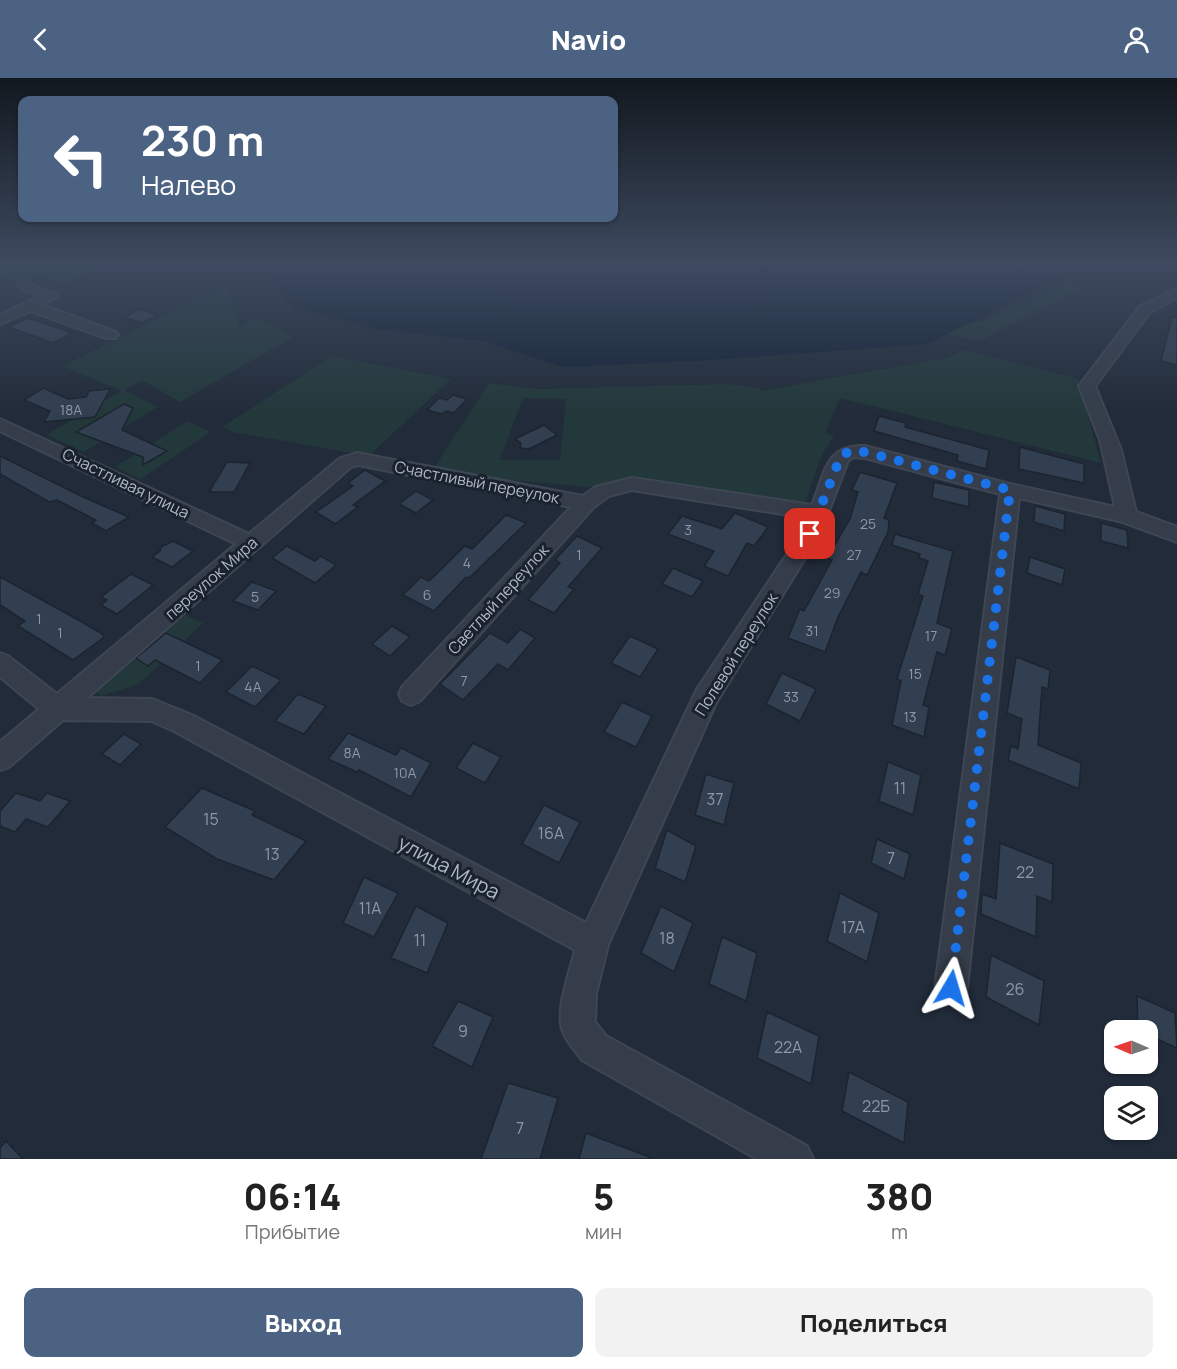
<!DOCTYPE html>
<html lang="ru">
<meta charset="utf-8">
<style>
:root{--surface:#fff;--page:#f2f2f2;--text:#222;--muted:#767676;--accent:#4c6283}
body{margin:0;font-family:Manrope,sans-serif;background:var(--page);color:var(--text);height:100vh;display:flex;flex-direction:column;font-size:22px;white-space:nowrap}
*{box-sizing:border-box;margin:0}
p{font-size:20px;color:var(--muted)}
.icon{flex:none;width:33px;height:33px;fill:none;stroke:currentColor;stroke-width:2;stroke-linecap:round;stroke-linejoin:round}
.map{position:relative;height:1081px;overflow:hidden}
.side{display:flex;flex-direction:column;background:var(--surface);flex:1}
.side>*{flex:none}
.top-card{position:absolute;left:18px;top:18px;width:600px;height:126px;border-radius:12px;box-shadow:0 2px 4px #0004;background:#4c6283;color:#fff;overflow:hidden}
.needle{width:39px;rotate:272deg}
.controls{position:absolute;left:1104px;top:942px;display:grid;gap:12px}
.controls a{display:grid;place-items:center;width:54px;height:54px;border-radius:12px;background:var(--surface);box-shadow:0 2px 4px #0004;font-size:30px}
.pin{position:absolute;display:grid;place-items:center;width:51px;height:51px;color:#fff;margin:-26px;border-radius:12px;box-shadow:0 3px 9px #0006}
.me{position:absolute;width:66px;margin:-33px;rotate:7deg;stroke-linejoin:round;filter:drop-shadow(0 0 4px #0008)}
.turn{display:flex;align-items:center;gap:21px;height:126px;padding:0 24px;font-size:27px}
.turn .icon{width:78px;height:78px;stroke-width:2.5}
.turn b{display:block;font-size:42px;line-height:51px}
.eta{display:flex;justify-content:space-evenly;align-items:center;height:102px;text-align:center}
.eta b{font-size:36px;font-weight:800;line-height:42px}
.action{display:flex;gap:12px;margin-top:auto;padding:12px 24px}
.action a{flex:1;height:69px;border-radius:12px;background:var(--accent);color:#fff;font-size:24px;font-weight:800;line-height:69px;text-align:center}
.action a+a{background:var(--page);color:var(--text)}
header{display:flex;justify-content:space-between;align-items:center;height:78px;padding:0 24px;background:var(--accent);color:#fff;font-size:27px;font-weight:800}
.map>svg:first-child{display:block}
</style>
<header><svg class="icon" aria-label="back" viewBox="0 0 24 24"><path d="M15 5l-7 7 7 7"/></svg>Navio<svg class="icon" aria-label="person" viewBox="0 0 24 24"><circle cx="12" cy="8" r="4"/><path d="M4 21q1-7 8-7t8 7"/></svg></header>
<div class="map">
<svg width="1177" height="1081" viewBox="0 0 1177 1081">
<rect width="100%" height="100%" fill="#212b39"/>
<g fill="#22383a" fill-rule="evenodd">
<path d="M0,186h86l13,4 -42,18 4,-2 -24,-9 -25,6 -12,-4z"/>
<path d="M1068,205l14,5 -102,53 -43,-10 50,-11z"/>
<path d="M226,208l14,41 17,-9 36,19 -113,65 -38,-22 -18,10 34,17 -74,45 -38,-17 76,-44 -60,-25z"/>
<path d="M964,272l114,29 23,84 -261,-65 -15,35 9,3 -13,21 -17,48 -333,-28 -37,-9 55,-85 48,6 191,-5 32,4 1,3 185,-33zM523,320l43,1 -6,61h-60z"/>
<path d="M332,278l119,23 -82,77 -137,-24 -10,-5z"/>
<path d="M187,343l24,11 -70,47 -26,-12z"/>
<path d="M178,534l25,11 -64,61 -38,12 -14,-10z"/>
</g>
<path fill="#142236" d="M256,186h835l-164,80 -231,17 -133,6 -80,-26 -108,-12 -83,-22z"/>
<g fill="#323f50" stroke="#1c2430" stroke-width="1.5">
<path d="M140,231l17,6 -15,8 -17,-6z"/>
<path d="M1172,239l5,1v47l-16,-4z"/>
<path d="M28,240l44,15 -19,10 -44,-16z"/>
<path d="M43,310l25,11 18,-2 3,-6 21,-2 -15,28 -51,5 6,-11 -26,-11z"/>
<path d="M453,317l14,4 -13,14 -8,-2 -4,3 -15,-4 12,-12 8,2z"/>
<path d="M124,326l9,4 -11,22 45,21 -24,14v-8l-67,-25z"/>
<path d="M879,338l27,7 -1,4 84,23 -3,19 -29,-8 1,-6 -84,-24z"/>
<path d="M544,347l13,10 -28,14 -9,-1 1,-5 -6,-4z"/>
<path d="M1020,369l64,17v19l-65,-14z"/>
<path d="M0,378l83,41 46,20 -23,14 -14,-8 4,-3 -39,-20 -8,2 -49,-28z"/>
<path d="M227,384l23,1 -16,29h-25z"/>
<path d="M365,392l20,11 -32,24 5,2 -23,17 -19,-12 37,-26 -5,-3z"/>
<path d="M860,394l37,11 -13,35 5,2 -1,12 -21,43 -6,-3 -23,45 -13,35 -37,-14 12,-29 4,2 28,-51 -5,-2 23,-39 8,-27 -6,-2z"/>
<path d="M934,404l35,8v17l-37,-9z"/>
<path d="M416,413l17,9 -17,13 -17,-9z"/>
<path d="M1035,428l30,8 -1,17 -30,-9z"/>
<path d="M735,435l33,14 -14,19 -7,-3 -19,33 -24,-10 10,-15 -46,-17 14,-18 40,13z"/>
<path d="M506,437l20,8 -57,55 -3,-1 -32,34 -31,-16 18,-18 8,4 36,-35 7,3z"/>
<path d="M1101,445l26,7 1,18 -27,-7z"/>
<path d="M895,456l58,17 -16,72 15,6 -7,26 -8,-3 -14,53 6,2 -5,30 -32,-12 9,-44 -4,-2 26,-83 -5,-2 10,-33 -9,-3 1,-4 -28,-9z"/>
<path d="M577,458l25,12 -34,39 6,2 -20,24 -26,-13 32,-37 -5,-3z"/>
<path d="M173,463l20,10 -21,16 -20,-10 8,-6 1,-4z"/>
<path d="M287,468l28,15 6,-5 15,9 -21,18 -43,-25z"/>
<path d="M1030,479l35,12 -3,16 -35,-12z"/>
<path d="M673,490l30,13 -11,16 -30,-13z"/>
<path d="M131,496l22,11 -36,29 -16,-9 6,-5 -6,-3z"/>
<path d="M0,499l82,45 22,13 -1,3 -30,22 -55,-34 7,-5 -25,-16z"/>
<path d="M252,504l24,9 -18,19 -25,-9z"/>
<path d="M392,548l18,11 -20,19 -18,-12z"/>
<path d="M520,551l15,9 -27,32 -10,-6 -35,36 -23,-16 50,-51 18,10z"/>
<path d="M166,555l56,27 -22,23 -45,-23 -7,6 -12,-8z"/>
<path d="M630,558l28,13 -18,28 -29,-14z"/>
<path d="M1016,579l34,13 -2,19 -6,-2 -4,58 43,18 -2,26 -71,-29 3,-14 7,3 4,-30 -15,-6z"/>
<path d="M252,588l29,14 -26,27 -29,-15z"/>
<path d="M782,595l34,16 -16,32 -34,-17z"/>
<path d="M298,616l28,12 -22,28 -29,-13z"/>
<path d="M622,624l30,14 -16,31 -32,-15z"/>
<path d="M348,655l48,22 5,-7 30,15 -20,34 -52,-27 -2,2 -29,-13z"/>
<path d="M124,656l17,10 -21,21 -18,-11z"/>
<path d="M473,665l28,14 -16,26 -29,-15z"/>
<path d="M888,684l33,13 -8,40 -34,-14z"/>
<path d="M706,696l28,9 -10,42 -29,-10z"/>
<path d="M202,710l53,23 -3,4 54,26 -32,39 -57,-21 -52,-32z"/>
<path d="M16,715l24,8 7,-8 23,8 -22,26 -22,-8 -11,13 -15,-6v-15z"/>
<path d="M544,727l36,17 -21,41 -37,-19z"/>
<path d="M667,752l29,16 -11,36 -30,-14z"/>
<path d="M877,761l33,15 -6,25 -33,-16z"/>
<path d="M1000,765l53,21 -1,38 -15,-6 -1,41 -55,-23 1,-20 14,5z"/>
<path d="M364,799l34,16 -24,44 -31,-14z"/>
<path d="M840,815l39,20 -12,49 -40,-21z"/>
<path d="M416,828l32,17 -21,50 -36,-15z"/>
<path d="M661,828l32,17 -19,49 -33,-19z"/>
<path d="M722,859l35,16 -11,48 -37,-17z"/>
<path d="M991,877l53,26 -5,44 -53,-28z"/>
<path d="M1137,918l38,17 2,35 -29,-13v-5h-10z"/>
<path d="M458,923l35,16 -21,50 -40,-21z"/>
<path d="M767,934l52,24 -8,48 -54,-26z"/>
<path d="M849,994l59,30 -4,41 -62,-32z"/>
<path d="M508,1005l50,15 -18,61h-59z"/>
<path d="M586,1055l66,25v1h-73z"/>
<path d="M6,1063l17,18h-23v-11z"/>
</g>
<g fill="none" stroke-linecap="round" stroke-linejoin="round">
<defs>
<g id="minor">
<path d="M25,203l33,15 -16,9 74,27 2,3 -2,3h-10l-75,-27 -31,13v-9l40,-19 -20,-8 -2,-3z"/>
<path d="M1177,211v9l-27,14 -55,74 26,64 15,62 41,15v15l-54,-20 -104,-24 -52,490 -4,12 -12,4 -12,-4 -4,-12 65,-494 -135,-36 -12,-1 -5,4 -28,73 -104,169 -108,242 -12,49 -1,28 11,14 201,110 6,13h-56l-175,-99c-7,-9 -17,-20 -20,-31 -6,-22 8,-57 13,-79l-401,-219 -23,-10 -88,-1 -54,47 -9,3v-28l39,-33 -39,-32v-24l8,3 49,38 179,-150 -236,-113v-12l249,115 90,-75 18,-6 226,43 13,-9 36,-9 180,27c13,-31 13,-61 53,-59l145,38 105,23 -15,-67 -21,-54 61,-80zM358,387l213,42 -169,180 -3,7 3,7 9,4 9,-4 173,-193 16,-12 23,-6 175,28 -6,15 -104,156 -111,234 -394,-208 -40,-16 -65,-1 264,-231z"/>
</g>
</defs>
<use href="#minor" stroke="#3e4653" stroke-width="4"/>
<use href="#minor" fill="#343d49" fill-rule="evenodd"/>
</g>
<linearGradient id="sky" x2="0" y2="1"><stop stop-color="#12181f"/><stop offset="0.55" stop-color="#3d4a5f"/><stop offset="1" stop-color="#3d4a5f" stop-opacity="0"/></linearGradient>
<rect width="1177" height="337" fill="url(#sky)"/>
<g fill="none" stroke-linecap="round" stroke-linejoin="round">
<path stroke="#1a73e8" stroke-width="10" stroke-dasharray="0 18" d="M810,456l30,-76 9,-7 16,1 145,38 -59,498"/>
</g>
<g text-anchor="middle" dominant-baseline="central" stroke-width="6" stroke-linejoin="round" paint-order="stroke">
<g font-size="14" fill="#8e98a6">
<text x="71" y="331">18А</text>
<text x="868" y="445">25</text>
<text x="688" y="451">3</text>
<text x="579" y="476">1</text>
<text x="854" y="476">27</text>
<text x="467" y="484">4</text>
<text x="832" y="514">29</text>
<text x="427" y="516">6</text>
<text x="255" y="518">5</text>
<text x="39" y="540">1</text>
<text x="812" y="552">31</text>
<text x="60" y="554">1</text>
<text x="931" y="557">17</text>
<text x="198" y="587">1</text>
<text x="915" y="595">15</text>
<text x="464" y="602">7</text>
<text x="253" y="608">4А</text>
<text x="791" y="618">33</text>
<text x="910" y="638">13</text>
<text x="352" y="674">8А</text>
<text x="405" y="694">10А</text>
</g>
<g font-size="16" fill="#afb8c6" stroke="#1a222e">
<text transform="translate(477 404) rotate(11)">Счастливый переулок</text>
<text transform="translate(126 405) rotate(26)">Счастливая улица</text>
<text transform="translate(211 500) rotate(-41)">переулок Мира</text>
<text transform="translate(498 521) rotate(-48)">Светлый переулок</text>
<text transform="translate(736 576) rotate(-58)">Полевой переулок</text>
</g>
<g font-size="16" fill="#8e98a6">
<text x="900" y="710">11</text>
<text x="715" y="721">37</text>
<text x="211" y="741">15</text>
<text x="551" y="755">16А</text>
<text x="272" y="776">13</text>
<text x="891" y="780">7</text>
<text x="1025" y="794">22</text>
<text x="370" y="830">11А</text>
<text x="853" y="849">17А</text>
<text x="667" y="860">18</text>
<text x="420" y="862">11</text>
<text x="1015" y="911">26</text>
<text x="463" y="953">9</text>
<text x="788" y="969">22А</text>
<text x="876" y="1028">22Б</text>
<text x="520" y="1050">7</text>
</g>
<g font-size="20" fill="#afb8c6" stroke="#1a222e">
<text transform="translate(449 789) rotate(28)">улица Мира</text>
</g>
</g>
</svg>
<div class="controls">
<a><svg class="needle" viewBox="-14 -14 28 28"><path d="M0-13l5 13h-10z" fill="#e53935"/><path d="M0 13l5-13h-10z" fill="#767676"/></svg></a>
<a><svg class="icon" aria-label="layers" viewBox="0 0 24 24"><path d="M12 4l9 5-9 5-9-5zM3 14l9 5 9-5"/></svg></a>
</div>
<div class="pin" style="left:810px;top:456px;background:#d93025"><svg class="icon" aria-label="arrive" viewBox="0 0 24 24"><path d="M6 21V4h12l-3 4 3 4H6"/></svg></div>
<svg class="me" style="left:951px;top:910px" viewBox="-20 -20 40 40"><path d="M0-17L14 15 0 8-14 15z" fill="#1a73e8" stroke="#fff" stroke-width="4"/></svg>
<div class="top-card">
<div class="turn"><svg class="icon" aria-label="left" viewBox="0 0 24 24"><path d="M17 20v-9H6M10 6l-5 5 5 5"/></svg><div><b>230 m</b>Налево</div></div>
</div>
</div>
<section class="side">
<div class="eta">
<div><b>06:14</b><p>Прибытие</p></div>
<div><b>5</b><p>мин</p></div>
<div><b>380</b><p>m</p></div>
</div>
<div class="action"><a>Выход</a><a>Поделиться</a></div>
</section>
